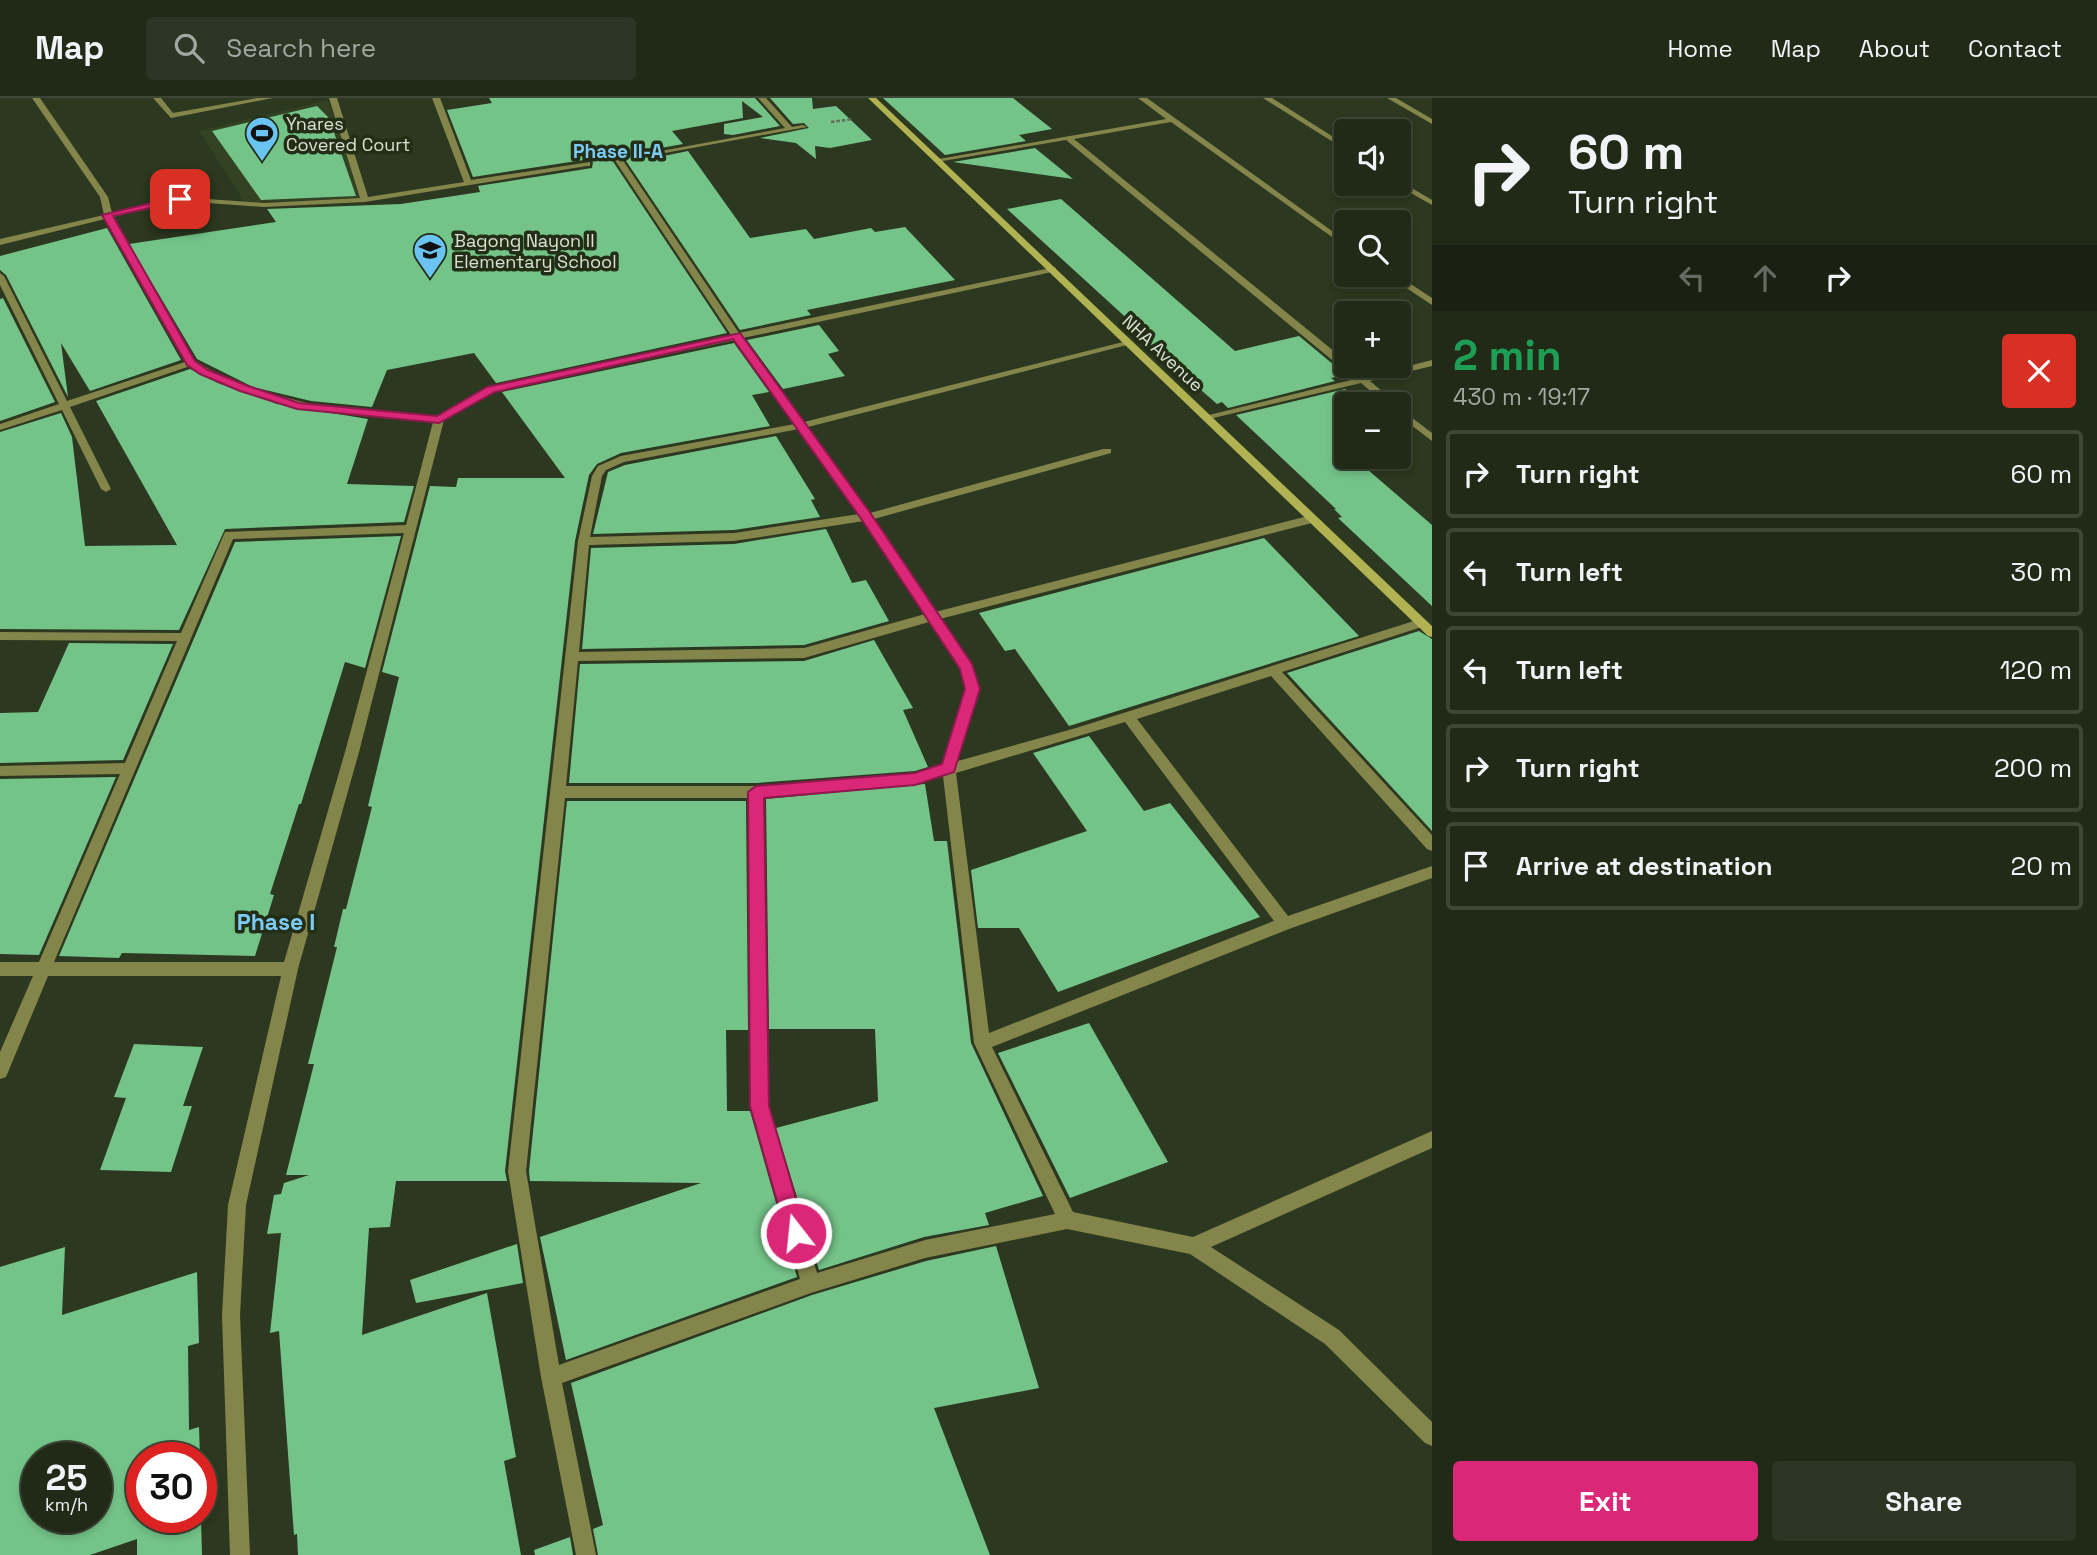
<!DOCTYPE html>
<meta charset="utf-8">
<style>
:root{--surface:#212a17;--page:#2d3624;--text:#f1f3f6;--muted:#a2a7a1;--line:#3e4636;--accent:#db2777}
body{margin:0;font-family:"Space Grotesk",sans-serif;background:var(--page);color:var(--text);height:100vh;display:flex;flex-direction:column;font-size:26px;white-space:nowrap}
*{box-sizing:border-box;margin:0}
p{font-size:23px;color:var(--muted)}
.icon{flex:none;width:38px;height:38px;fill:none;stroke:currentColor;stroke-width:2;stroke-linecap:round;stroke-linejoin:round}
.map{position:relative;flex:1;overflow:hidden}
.panel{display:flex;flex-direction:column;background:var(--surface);width:665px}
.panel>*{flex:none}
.hud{background:#212a17;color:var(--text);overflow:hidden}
.buttons{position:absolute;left:1334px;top:21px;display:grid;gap:14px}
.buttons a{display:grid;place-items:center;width:77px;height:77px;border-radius:7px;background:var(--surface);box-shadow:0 4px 10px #0003,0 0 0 2px var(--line);font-size:35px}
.speed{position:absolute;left:21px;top:1344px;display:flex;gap:14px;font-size:35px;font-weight:700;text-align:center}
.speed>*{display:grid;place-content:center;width:91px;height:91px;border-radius:50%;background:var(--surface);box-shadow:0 4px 10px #0003,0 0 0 2px var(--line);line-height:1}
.speed small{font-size:18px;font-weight:400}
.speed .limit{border:10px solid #d22;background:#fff;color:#111}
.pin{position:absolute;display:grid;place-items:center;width:60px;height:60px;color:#fff;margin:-30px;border-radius:14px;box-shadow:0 4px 10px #0006}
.me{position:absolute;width:77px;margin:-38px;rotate:344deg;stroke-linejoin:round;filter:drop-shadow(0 0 5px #0008)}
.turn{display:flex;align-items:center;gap:24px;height:147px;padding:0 21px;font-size:32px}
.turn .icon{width:91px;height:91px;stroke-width:2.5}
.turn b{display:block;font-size:49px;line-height:60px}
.lanes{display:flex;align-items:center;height:66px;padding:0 21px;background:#0003;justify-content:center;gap:35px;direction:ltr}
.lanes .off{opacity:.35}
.round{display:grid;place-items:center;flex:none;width:74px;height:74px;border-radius:7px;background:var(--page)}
.head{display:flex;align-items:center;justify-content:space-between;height:119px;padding:0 21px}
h1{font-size:42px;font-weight:800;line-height:52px;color:#1e9e55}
.primary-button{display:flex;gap:14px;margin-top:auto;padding:14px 21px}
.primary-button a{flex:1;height:80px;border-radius:7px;background:var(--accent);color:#fff;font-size:28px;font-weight:800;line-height:80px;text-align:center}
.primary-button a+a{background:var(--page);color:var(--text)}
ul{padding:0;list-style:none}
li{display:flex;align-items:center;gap:21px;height:88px;margin:0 14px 10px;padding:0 7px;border:4px solid var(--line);border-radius:7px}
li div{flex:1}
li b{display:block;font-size:26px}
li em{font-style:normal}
header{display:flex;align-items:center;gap:42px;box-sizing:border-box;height:98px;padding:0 35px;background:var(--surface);border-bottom:2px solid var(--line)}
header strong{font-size:33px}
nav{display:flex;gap:38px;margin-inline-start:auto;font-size:24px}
.search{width:490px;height:63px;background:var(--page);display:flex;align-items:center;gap:18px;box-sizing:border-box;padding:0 24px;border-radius:7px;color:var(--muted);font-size:26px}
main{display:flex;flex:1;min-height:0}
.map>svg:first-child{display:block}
</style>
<header>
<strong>Map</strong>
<div class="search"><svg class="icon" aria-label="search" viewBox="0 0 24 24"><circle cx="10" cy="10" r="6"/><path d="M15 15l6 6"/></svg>Search here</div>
<nav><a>Home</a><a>Map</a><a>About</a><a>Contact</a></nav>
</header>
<main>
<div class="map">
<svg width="1432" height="1457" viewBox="0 0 1432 1457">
<rect width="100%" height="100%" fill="#2c381f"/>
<path fill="#324222" d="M328,2l34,98 -117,5 -46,-72z"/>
<g fill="#74c489" fill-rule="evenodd">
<path d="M489,0h266l25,28 -47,9 -9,-1v-10l39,-7 -21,-16 1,17 -71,13 11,13 -33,6 -3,4 7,4 34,-7 62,87 56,-9 8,10 57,-11 4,4 30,-5 50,53 -148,30 4,5 -71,15 -116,-172 -7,-3 -5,5 115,173 -231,50 -22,-30 -87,17 -15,37 -61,-6 -58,-14 -56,-28 -68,-115 147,-22 -9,-13 134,-5 79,-12 -2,-6 114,-18 1,-6 -3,-3 -117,18 -26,-67 45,-7z"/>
<path d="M770,0h42l1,11 23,-3 36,34 -42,8 -15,-2 1,13 -20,-16 -36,-5 49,-10 -5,-5 -11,1z"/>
<path d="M883,0h130l39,31 -33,6 7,6 -81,14z"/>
<path d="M317,8l12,12 27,78 -95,4 -49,-69z"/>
<path d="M1035,50l38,31 -120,-17z"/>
<path d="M1061,101l174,152 64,-15 47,39 -15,3 4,3 -107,27 -6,-6 -5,2 -79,-69 6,-1 -137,-125z"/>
<path d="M107,130l74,132 -91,31 -29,-48 7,54 -62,-122 -6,-5v-14z"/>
<path d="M3,200l52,104 -55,19v-122z"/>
<path d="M819,227l20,26 -11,3 17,22 -62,13 -36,-49z"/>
<path d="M734,245l35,49 -17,3 18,31 -149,27 -24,11 -8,11 -14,66 -70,630 2,10h-111l-6,46 -21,1 -7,107 125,-42 29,164 -12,4 17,94h-223l-1,-21 -3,1 -15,-204 -9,2 11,-100 -14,1 7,-39 7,-1 3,-11 25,-8h-23l28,-111h-6l29,-117h-3l9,-38h3l26,-102 -4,-1 31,-129 -17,-5 48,-186 26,1 2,-9h107l-63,-86z"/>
<path d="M190,271l28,14 59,21 91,15 -21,65 67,2 -10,36 -179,7 -46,101 -179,-1v-197l61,-19 11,24 13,109 92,-1 -81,-144z"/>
<path d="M1345,291l18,15h-17v44h-3l3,9h7l79,68v81l-94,-88 4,-1 -8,-8h2l-100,-94z"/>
<path d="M776,338l39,63 -4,1 9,17 -86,13 -141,4 15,-62 17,-7z"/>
<path d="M826,431l26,54 14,-3 23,41 -85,24 -222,4 9,-101 143,-4z"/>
<path d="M401,438l-36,132 -20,-6 -44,142h-2l-29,90 4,1 -19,61 -133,-3 -3,5 -60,-2 176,-414z"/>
<path d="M1264,440l95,98 -290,90 -54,-77 -10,2 -26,-38z"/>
<path d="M1419,533l13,8v192l-145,-158z"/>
<path d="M874,542l39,68 -10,2 25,57 -13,4 -159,12h-187l11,-119 224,-3z"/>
<path d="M69,545l104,1 -50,116 -123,3v-50l38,-1z"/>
<path d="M1089,638l55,75 26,-8 90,114 -202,75 -39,-64h-41l-7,-58 116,-39 -54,-78z"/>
<path d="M116,679l-77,178 -39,-1v-175z"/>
<path d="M925,686l9,57h13l24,202 72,153 -58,17 4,12 -65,12 -105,33 -43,-142 102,-27 -3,-72h-106l-3,-230z"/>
<path d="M567,703h179l2,229h-22l1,81h23l47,166 -231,83 -26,-123 161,-54 -171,-2 -1,-10z"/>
<path d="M1089,925l79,139 -98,36 -72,-145z"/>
<path d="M134,946l69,3 -20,59h9l-21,66 -71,-2 26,-72 -12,-1z"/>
<path d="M517,1146l6,39 -107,20 -6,-23z"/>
<path d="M996,1148l43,142 -105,20 56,147h-392l-5,-26 10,-4 -32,-142 241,-88 114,-34z"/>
<path d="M65,1149l-3,68 135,-43 2,71 -11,3 1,84 10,-3 1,31h-58v59h59l1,38h-65v-16l-47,16h-90v-288zM37,1360h59v59h-59z"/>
<path d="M570,1439l3,18h-38l-1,-5z"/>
</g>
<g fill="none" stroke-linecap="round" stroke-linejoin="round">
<path stroke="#626d57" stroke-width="2.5" stroke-dasharray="3.5 2" stroke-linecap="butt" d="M831,24l22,-3"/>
<g fill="#84854b" fill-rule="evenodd">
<path d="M32,0h8l68,99 4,16 68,-16 84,6 96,-5 -31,-100h8l31,99 96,-15 -32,-84h8l31,82 119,-18v4h-3l-222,36 -101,5 -84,-6 -67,16 2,8 80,136 28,16 29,12 59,15 126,12 51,-29 243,-52 -117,-176 4,-2 4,2 117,174 316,-66 1,2 -4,3 -309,66 61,84 327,-82v4l-323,83 62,86 233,-64h8v4l-237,66 61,93 377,-97 6,4 -6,4 -372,96 30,46 9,24 -21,72 118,-33 341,-108h8l2,3 -2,3 -143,46 150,163v16l-5,-2 -156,-173 -134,43 151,197 144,-50v12l-143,51 -297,118 81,165 120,25 239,-106v17l-221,99 128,83 93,92v24l-7,-3 -100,-99 -135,-90 -123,-25 -142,29 -114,35 -249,90 34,172h-20l-35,-178 -33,-206 70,-630 14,-65 6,-10 23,-10 174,-32 -60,-84 -241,51 -50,29 -85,332 -61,217 -52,236 -6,110 10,240h-20l-8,-240 6,-110 53,-229h-233l-42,101 -6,2v-27l33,-76h-33v-14h39l81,-188 -120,2v-10l125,-3 52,-122 -177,-1v-8l181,1 44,-101 181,-7 27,-103c-86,-7 -166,-11 -243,-56l-120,41 41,82 -5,3 -5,-3 -39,-79 -62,20v-6l59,-20 -59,-119v-12l4,3 63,125 118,-39 -80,-143 -105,26v-6l104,-24 -4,-18zM799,331l60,85 -125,19 -144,4 12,-61 4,-6 18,-8zM864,423l61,93 -121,34 -225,4 10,-107 145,-4zM404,435l-59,219 -61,210h-230l179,-423zM929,524l31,47 7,20 -24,77 -28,8 -159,12h-190l12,-125 226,-3zM1125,624l149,199 -285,112 -33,-260zM943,678l31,267 81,171 -130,26 -108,33 -50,-167 -4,-309 152,-13zM565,700h184l2,308 49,173 -241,86 -33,-194z"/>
<path d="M153,0h8l12,15 84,-15h16l-102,20z"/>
<path d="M758,0h8l26,29 11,-2 4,2 -153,28 -4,-2 135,-25z"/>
<path d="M1138,0h9l199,143v6l-175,-125 -97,17 272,222v5h5l14,11 67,-17v6l-62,15 27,23h-11l-25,-21 -156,37v-4l150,-37 -289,-239 -129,22 -4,-2 233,-41z"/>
<path d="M1263,0h9l74,47v5z"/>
<path d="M1387,0h9l36,21v5z"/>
<path d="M1398,82l34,20v5l-37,-21h3z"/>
<path d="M1387,177h10l35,23v7z"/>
<path d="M1398,309l34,26v8l-34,-26z"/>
</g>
<path fill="#b1b251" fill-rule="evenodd" d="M868,0h8l556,528v11l-4,-1z"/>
</g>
<path fill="#db2777" stroke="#8e194d" stroke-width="2" d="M180,98l4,3 -1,2 -70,15 82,145 13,9 40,16 51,17 138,13 50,-29 253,-54 131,181 101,150 8,25 -26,83 -39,13 -151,13 5,308 37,127 -3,7 -7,3 -7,-3 -3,-7 -36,-127 -2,-314 8,-6 159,-13 27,-9 23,-75 -5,-20 -98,-149 -129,-181 -238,53 -56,31 -142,-14 -57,-18 -40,-17 -13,-9 -85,-150z"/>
<defs>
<symbol id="stadium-pin" viewBox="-11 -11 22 30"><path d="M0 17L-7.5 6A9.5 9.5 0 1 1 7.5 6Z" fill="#6bc3f2" stroke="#222e15"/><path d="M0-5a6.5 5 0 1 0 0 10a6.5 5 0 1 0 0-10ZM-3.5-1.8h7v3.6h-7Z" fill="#111"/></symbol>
<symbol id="school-pin" viewBox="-11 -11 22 30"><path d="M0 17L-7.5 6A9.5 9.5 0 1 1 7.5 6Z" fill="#6bc3f2" stroke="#222e15"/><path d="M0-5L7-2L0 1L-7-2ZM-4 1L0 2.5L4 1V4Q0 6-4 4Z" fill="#111"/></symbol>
</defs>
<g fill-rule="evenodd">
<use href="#stadium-pin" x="243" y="16" width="38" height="52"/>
<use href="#school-pin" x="411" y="133" width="38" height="52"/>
</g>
<g text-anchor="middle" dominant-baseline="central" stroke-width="7" stroke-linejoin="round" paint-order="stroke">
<g font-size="18" fill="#d9e1d2" stroke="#222e15" text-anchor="start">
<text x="286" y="25">Ynares<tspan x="286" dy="21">Covered Court</tspan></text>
<text x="454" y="142">Bagong Nayon II<tspan x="454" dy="21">Elementary School</tspan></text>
</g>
<g font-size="18" fill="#d9e1d2" stroke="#222e15">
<text transform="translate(1163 255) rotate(43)">NHA Avenue</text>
</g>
<g font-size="19" font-weight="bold" fill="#7dccf8" stroke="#222e15">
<text x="618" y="53">Phase II-A</text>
</g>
<g font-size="23" font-weight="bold" fill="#7dccf8" stroke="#222e15">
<text x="276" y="824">Phase I</text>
</g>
</g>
</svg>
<div class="buttons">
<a><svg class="icon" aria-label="sound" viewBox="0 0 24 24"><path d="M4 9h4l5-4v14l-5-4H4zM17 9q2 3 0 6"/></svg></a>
<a><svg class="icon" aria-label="search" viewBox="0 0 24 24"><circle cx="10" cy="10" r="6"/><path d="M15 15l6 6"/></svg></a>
<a>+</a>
<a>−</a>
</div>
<div class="speed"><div>25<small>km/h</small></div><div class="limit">30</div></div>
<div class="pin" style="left:180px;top:101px;background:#d93025"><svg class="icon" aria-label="arrive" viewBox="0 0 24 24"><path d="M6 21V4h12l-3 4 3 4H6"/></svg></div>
<svg class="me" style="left:796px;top:1135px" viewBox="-20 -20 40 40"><circle r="17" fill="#db2777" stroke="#fff" stroke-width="3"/><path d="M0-11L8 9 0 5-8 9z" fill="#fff"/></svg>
</div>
<section class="panel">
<div class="hud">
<div class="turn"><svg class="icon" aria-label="right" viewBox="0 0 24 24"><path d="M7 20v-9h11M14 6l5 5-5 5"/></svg><div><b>60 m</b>Turn right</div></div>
<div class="lanes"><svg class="icon off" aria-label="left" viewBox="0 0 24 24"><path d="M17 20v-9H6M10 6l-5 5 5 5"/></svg><svg class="icon off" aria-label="ahead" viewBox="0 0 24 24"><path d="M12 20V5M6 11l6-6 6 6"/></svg><svg class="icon" aria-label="right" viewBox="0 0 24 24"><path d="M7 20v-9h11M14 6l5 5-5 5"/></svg></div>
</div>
<div class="head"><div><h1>2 min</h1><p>430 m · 19:17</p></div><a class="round" style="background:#d93025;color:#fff"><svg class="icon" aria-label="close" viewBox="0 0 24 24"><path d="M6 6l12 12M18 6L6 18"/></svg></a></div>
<ul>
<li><svg class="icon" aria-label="right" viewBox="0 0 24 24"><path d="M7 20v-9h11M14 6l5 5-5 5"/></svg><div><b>Turn right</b></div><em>60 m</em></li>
<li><svg class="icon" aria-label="left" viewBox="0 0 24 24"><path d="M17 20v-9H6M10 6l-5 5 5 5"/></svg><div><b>Turn left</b></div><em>30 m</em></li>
<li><svg class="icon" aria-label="left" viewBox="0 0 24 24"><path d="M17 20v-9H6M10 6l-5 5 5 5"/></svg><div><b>Turn left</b></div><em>120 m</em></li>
<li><svg class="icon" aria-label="right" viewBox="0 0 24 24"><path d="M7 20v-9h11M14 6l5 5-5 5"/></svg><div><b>Turn right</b></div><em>200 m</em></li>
<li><svg class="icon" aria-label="arrive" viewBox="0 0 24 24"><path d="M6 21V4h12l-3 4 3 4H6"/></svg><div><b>Arrive at destination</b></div><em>20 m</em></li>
</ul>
<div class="primary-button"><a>Exit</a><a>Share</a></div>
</section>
</main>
